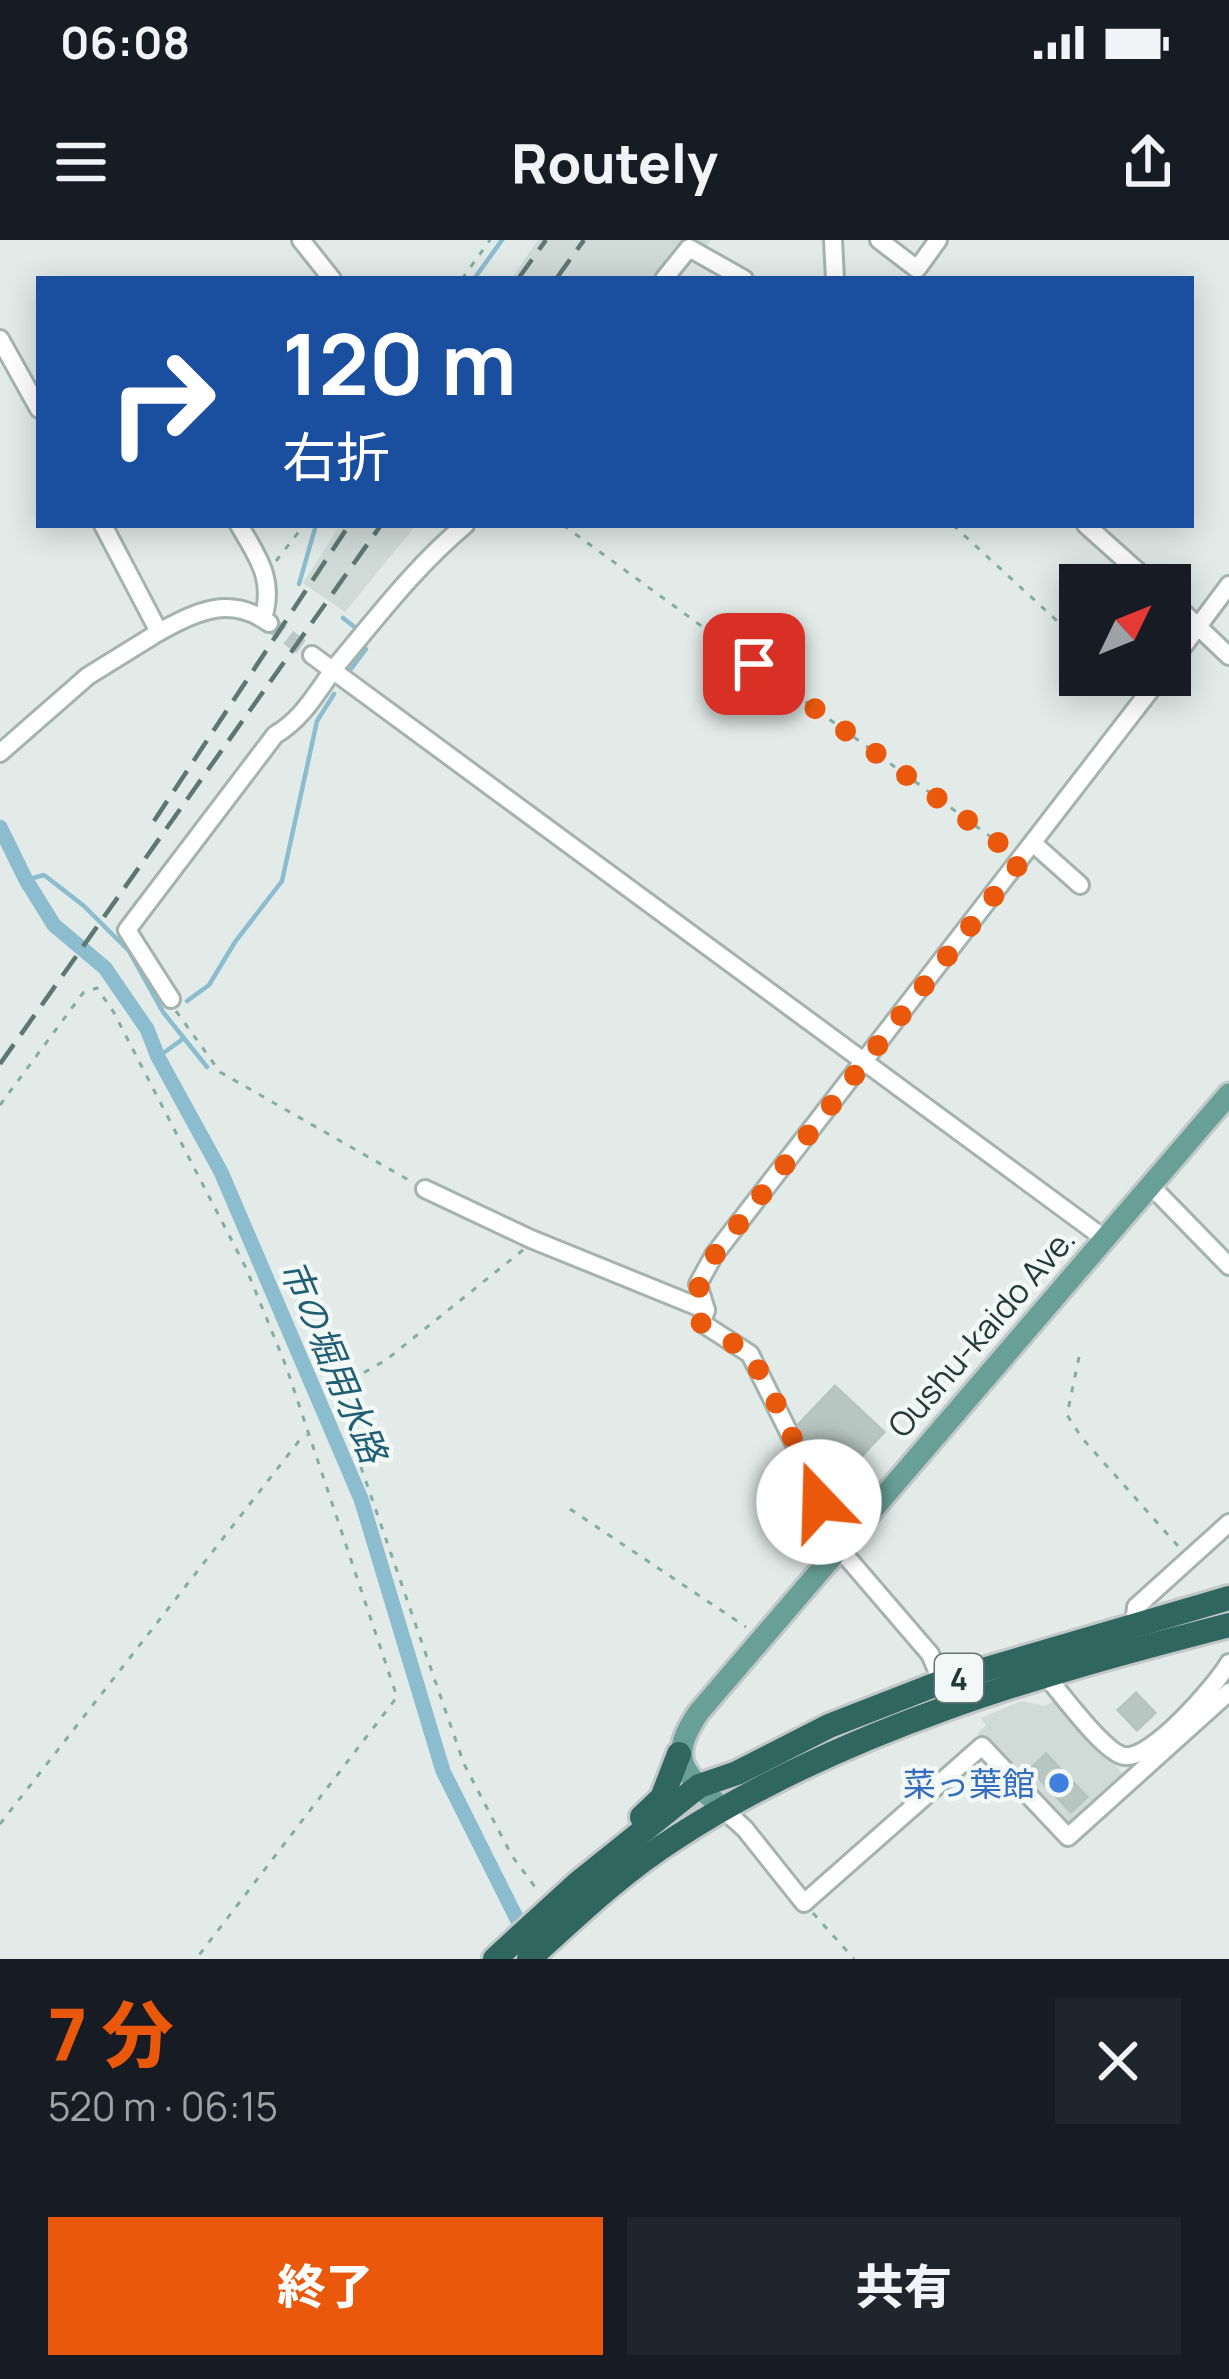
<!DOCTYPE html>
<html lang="ja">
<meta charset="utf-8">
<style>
:root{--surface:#171b24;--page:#20242c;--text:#f1f3f6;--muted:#9ea1a6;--accent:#ea580c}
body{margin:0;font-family:Manrope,"Noto Sans JP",sans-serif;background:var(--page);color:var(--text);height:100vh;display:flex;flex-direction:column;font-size:45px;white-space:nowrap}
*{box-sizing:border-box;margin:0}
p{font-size:39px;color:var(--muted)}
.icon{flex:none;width:66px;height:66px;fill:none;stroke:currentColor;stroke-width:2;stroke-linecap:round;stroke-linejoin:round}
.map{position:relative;height:1719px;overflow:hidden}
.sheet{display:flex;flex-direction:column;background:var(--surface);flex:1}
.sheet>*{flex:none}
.banner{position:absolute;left:36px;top:36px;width:1158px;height:252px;border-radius:0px;box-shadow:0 6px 30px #0003;background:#1a4fa0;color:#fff;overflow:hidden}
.needle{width:78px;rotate:47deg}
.fabs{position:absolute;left:1059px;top:324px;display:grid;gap:24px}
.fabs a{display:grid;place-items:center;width:132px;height:132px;border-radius:0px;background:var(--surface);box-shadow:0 6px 30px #0003;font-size:60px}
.pin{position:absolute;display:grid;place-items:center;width:102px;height:102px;color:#fff;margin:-51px;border-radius:24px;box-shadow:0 6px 18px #0006}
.me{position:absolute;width:132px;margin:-66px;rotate:339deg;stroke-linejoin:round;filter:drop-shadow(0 0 9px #0008)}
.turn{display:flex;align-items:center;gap:42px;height:252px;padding:0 48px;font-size:54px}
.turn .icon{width:156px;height:156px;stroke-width:2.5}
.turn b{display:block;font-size:84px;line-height:102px}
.round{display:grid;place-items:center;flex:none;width:126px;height:126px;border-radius:0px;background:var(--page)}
.overview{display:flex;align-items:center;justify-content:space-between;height:204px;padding:0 48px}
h1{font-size:72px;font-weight:800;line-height:90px;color:var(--accent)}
.cta{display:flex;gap:24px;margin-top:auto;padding:24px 48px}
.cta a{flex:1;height:138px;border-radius:0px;background:var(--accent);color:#fff;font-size:48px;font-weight:800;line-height:138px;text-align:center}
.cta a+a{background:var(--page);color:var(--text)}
.status{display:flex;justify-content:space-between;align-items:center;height:84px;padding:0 60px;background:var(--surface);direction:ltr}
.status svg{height:33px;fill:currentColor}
header{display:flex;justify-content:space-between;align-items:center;height:156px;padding:0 48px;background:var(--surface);font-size:54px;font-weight:800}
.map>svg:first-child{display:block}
</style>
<div class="status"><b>06:08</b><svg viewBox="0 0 49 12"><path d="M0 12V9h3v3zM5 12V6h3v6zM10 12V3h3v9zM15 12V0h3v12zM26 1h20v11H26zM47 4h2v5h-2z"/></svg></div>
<header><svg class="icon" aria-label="menu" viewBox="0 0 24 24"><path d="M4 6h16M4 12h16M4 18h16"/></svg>Routely<svg class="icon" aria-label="share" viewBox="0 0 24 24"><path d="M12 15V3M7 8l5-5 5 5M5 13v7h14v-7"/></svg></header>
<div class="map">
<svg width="1229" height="1719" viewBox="0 0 1229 1719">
<rect width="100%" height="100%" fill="#e2ebe8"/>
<g fill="#d0dbd7">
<path d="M538,0h173l-5,7 -19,-7 -9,5 -27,34h-140z"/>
<path d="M340,285h76l-71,87 -42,-29z"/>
<path d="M1056,1459l70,78 -59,52 -90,-95 9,-9 -5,-7 40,-17 24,5z"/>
</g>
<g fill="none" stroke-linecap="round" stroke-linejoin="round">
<g stroke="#8cbdce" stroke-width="4.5">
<path d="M474,39l28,-39"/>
<path d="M299,344l17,-59"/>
<path d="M343,378l14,11"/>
<path d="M348,433l18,-24"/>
<path d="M26,640l18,-5 40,31 45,45 34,61 44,55"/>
<path d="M187,761l22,-16 26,-43 47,-61 35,-160 17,-27"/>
<path d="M158,817l26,-19"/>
</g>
<path stroke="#8cbdce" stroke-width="15" d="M0,587l26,53 28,45 51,43 42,61 11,28 63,115 140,327 82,272 82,164"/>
</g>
<g fill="#b7c6c1" stroke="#b4c4bf" stroke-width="3">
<path d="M835,1146l49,46 -47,50 -19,-19 -19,-39z"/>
<path d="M1136,1453l19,20 -18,17 -19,-20z"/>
<path d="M1046,1514l41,43 -16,15 -41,-43z"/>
</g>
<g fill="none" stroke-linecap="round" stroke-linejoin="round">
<path stroke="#bcc8c5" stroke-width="16" stroke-dasharray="16 8" stroke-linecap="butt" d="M269,383l43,32"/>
<defs>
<g id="minor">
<path d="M301,0l31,39"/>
<path d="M833,0l2,39"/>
<path d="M879,0l38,29 21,-29"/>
<path d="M664,39l25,-31 55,31"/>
<path d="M0,99l39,70"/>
<path d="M103,285l56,107c39,-21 71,-37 110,-9"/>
<path d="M239,285c19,32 36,55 24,93"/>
<path d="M1086,285l67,60"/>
<path d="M1170,360l59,56"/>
<path d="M312,415l793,584"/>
<path d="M1170,424l59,-79"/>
<path d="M0,513l88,-77 71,-44"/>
<path d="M1034,604l46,41"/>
<path d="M171,759l-44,-69 148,-195c29,-17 42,-44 62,-70 41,-49 79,-99 128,-140"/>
<path d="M1151,946l78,80"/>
<path d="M425,949l106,50 175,71"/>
<path d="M1134,1385l2,-18 93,-84"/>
<path d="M1050,1436v5c15,17 54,71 74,75 27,5 92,-71 105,-93"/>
<path d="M942,1442l-12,-28 -97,-113 -19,-58 -64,-129 -48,-31 4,-13 -8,-26 16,-29 448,-580"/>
<path d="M723,1569l22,20 59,74 178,-157 86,91 161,-145"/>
</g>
<path id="major" d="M723,1569c-38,-36 -58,-48 -24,-97l530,-618"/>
<g id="highway">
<path d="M642,1577l20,-19 17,-44"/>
<path d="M495,1719l83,-76 121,-97 38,-13 92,-47 113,-44 287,-84"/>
<path d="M529,1719c47,-43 94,-88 148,-122 167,-108 361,-163 552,-212"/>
</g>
</defs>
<use href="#minor" stroke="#a5b3af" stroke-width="22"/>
<use href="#major" stroke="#c1c8c7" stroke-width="27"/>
<use href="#highway" stroke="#c1c8c7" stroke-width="30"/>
<g stroke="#84ada4" stroke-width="3" stroke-dasharray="6 9" stroke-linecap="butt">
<path d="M462,39l28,-39"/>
<path d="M563,285l443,323"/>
<path d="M953,285l127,117"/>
<path d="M276,321l28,-36"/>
<path d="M1117,435l17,15"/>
<path d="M176,771l44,61 192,110"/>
<path d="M0,865l83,-112 14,-5 16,23 133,257 40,98 111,331 -201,262"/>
<path d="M523,1010l-137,110 -49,28v10l127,366 48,92 26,35"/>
<path d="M1079,1117l-12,58 15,23 96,108"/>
<path d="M570,1269l176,118"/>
<path d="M0,1584l299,-383 8,-6"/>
<path d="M813,1673l41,46"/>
</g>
<use href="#minor" stroke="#fff" stroke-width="16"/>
<use href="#major" stroke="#689f96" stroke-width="21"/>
<use href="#highway" stroke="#306660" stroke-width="24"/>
<g stroke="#5d7772" stroke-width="4.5" stroke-dasharray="24 12" stroke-linecap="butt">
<path d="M518,39l28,-39"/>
<path d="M556,39l28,-39"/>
<path d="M154,581l195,-296"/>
<path d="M0,824l381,-539"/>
</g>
</g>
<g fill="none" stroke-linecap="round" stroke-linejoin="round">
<path stroke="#ea580c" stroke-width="21" stroke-dasharray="0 37.8" d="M754,424l268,196 -308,396 -16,28 8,26 -5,13 49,31 35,66 34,82"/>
</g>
<circle fill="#3f7fe0" stroke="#f2f8f5" stroke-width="4.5" cx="1059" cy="1543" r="12"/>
<g text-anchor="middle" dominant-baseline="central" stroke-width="9" stroke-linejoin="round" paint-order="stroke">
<rect fill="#f2f8f5" stroke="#617470" stroke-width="3" x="935" y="1414" width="48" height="48" rx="9"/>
<g font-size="30" font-weight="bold" fill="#233b37">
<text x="959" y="1438">4</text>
</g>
<g font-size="33" fill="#233b37" stroke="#f2f8f5">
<text transform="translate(981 1092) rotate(-49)">Oushu-kaido Ave.</text>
</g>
<g font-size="33" fill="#366cbe" stroke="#f2f8f5" text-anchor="end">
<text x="1035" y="1543">菜っ葉館</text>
</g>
<g font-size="36" font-style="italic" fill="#205e74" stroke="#f2f8f5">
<text transform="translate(334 1121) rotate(67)">市の堀用水路</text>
</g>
</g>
</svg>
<div class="fabs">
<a><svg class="needle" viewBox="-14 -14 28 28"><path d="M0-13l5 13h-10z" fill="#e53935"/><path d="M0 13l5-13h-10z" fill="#9ea1a6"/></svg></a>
</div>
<div class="pin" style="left:754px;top:424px;background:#d93025"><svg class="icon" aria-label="arrive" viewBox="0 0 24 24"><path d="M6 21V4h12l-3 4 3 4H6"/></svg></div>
<svg class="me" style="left:819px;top:1262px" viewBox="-20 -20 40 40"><circle r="19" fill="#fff"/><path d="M0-13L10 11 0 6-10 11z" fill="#ea580c"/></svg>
<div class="banner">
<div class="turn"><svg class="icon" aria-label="right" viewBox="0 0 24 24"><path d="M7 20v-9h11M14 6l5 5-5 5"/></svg><div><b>120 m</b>右折</div></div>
</div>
</div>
<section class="sheet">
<div class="overview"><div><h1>7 分</h1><p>520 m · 06:15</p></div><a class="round"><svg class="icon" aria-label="close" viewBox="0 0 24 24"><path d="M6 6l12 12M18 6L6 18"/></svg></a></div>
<div class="cta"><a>終了</a><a>共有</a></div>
</section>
